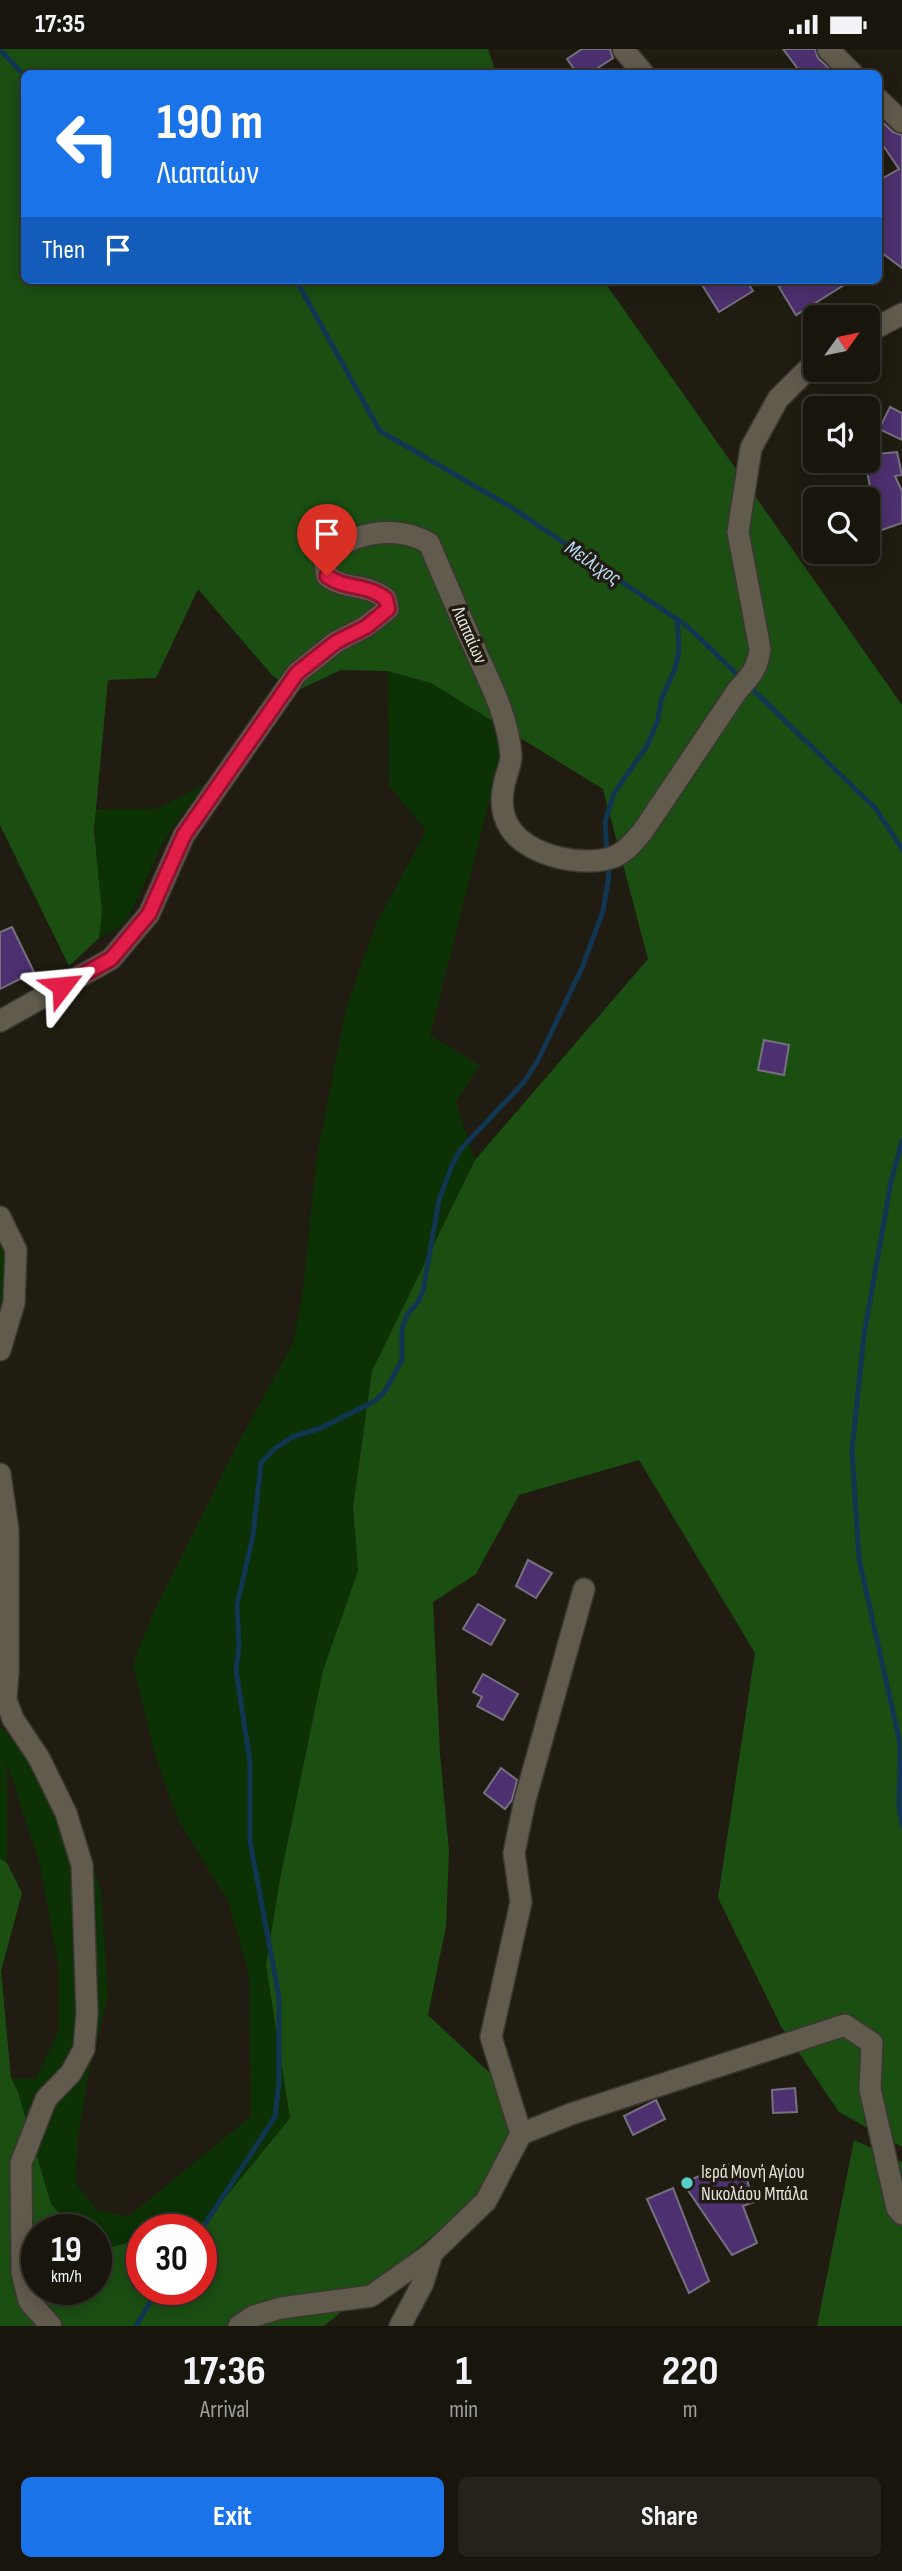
<!DOCTYPE html>
<meta charset="utf-8">
<style>
:root{--surface:#18150d;--page:#25221b;--text:#f1f3f6;--muted:#9f9f9d;--line:#36342e;--accent:#1a73e8}
body{margin:0;font-family:"Sofia Sans Condensed",sans-serif;background:var(--page);color:var(--text);height:100vh;display:flex;flex-direction:column;font-size:26px;white-space:nowrap}
*{box-sizing:border-box;margin:0}
p{font-size:23px;color:var(--muted)}
.icon{flex:none;width:38px;height:38px;fill:none;stroke:currentColor;stroke-width:2;stroke-linecap:round;stroke-linejoin:round}
.map{position:relative;height:2277px;overflow:hidden}
.sheet{display:flex;flex-direction:column;background:var(--surface);flex:1}
.sheet>*{flex:none}
.hud{position:absolute;left:21px;top:21px;width:861px;height:214px;border-radius:10px;box-shadow:0 4px 18px #0003,0 0 0 2px var(--line);background:#1a73e8;color:#fff;overflow:hidden}
.needle{width:46px;rotate:57deg}
.tools{position:absolute;left:803px;top:256px;display:grid;gap:14px}
.tools a{display:grid;place-items:center;width:77px;height:77px;border-radius:10px;background:var(--surface);box-shadow:0 4px 18px #0003,0 0 0 2px var(--line);font-size:35px}
.speed{position:absolute;left:21px;top:2165px;display:flex;gap:14px;font-size:35px;font-weight:700;text-align:center}
.speed>*{display:grid;place-content:center;width:91px;height:91px;border-radius:50%;background:var(--surface);box-shadow:0 4px 18px #0003,0 0 0 2px var(--line);line-height:1}
.speed small{font-size:18px;font-weight:400}
.speed .limit{border:10px solid #d22;background:#fff;color:#111}
.pin{position:absolute;display:grid;place-items:center;width:60px;height:60px;color:#fff;margin:-72px -30px;border-radius:50% 50% 50% 0;rotate:-45deg;box-shadow:0 0 7px #0007}
.pin .icon{rotate:45deg}
.me{position:absolute;width:77px;margin:-38px;rotate:61deg;stroke-linejoin:round;filter:drop-shadow(0 0 5px #0008)}
.turn{display:flex;align-items:center;gap:24px;height:147px;padding:0 21px;font-size:32px}
.turn .icon{width:91px;height:91px;stroke-width:2.5}
.turn b{display:block;font-size:49px;line-height:60px}
.then{display:flex;align-items:center;height:66px;padding:0 21px;background:#0003;gap:14px;font-size:26px}
.eta{display:flex;justify-content:space-evenly;align-items:center;height:119px;text-align:center}
.eta b{font-size:42px;font-weight:700;line-height:49px}
.cta{display:flex;gap:14px;margin-top:auto;padding:14px 21px}
.cta a{flex:1;height:80px;border-radius:10px;background:var(--accent);color:#fff;font-size:28px;font-weight:700;line-height:80px;text-align:center}
.cta a+a{background:var(--page);color:var(--text)}
.status{display:flex;justify-content:space-between;align-items:center;height:49px;padding:0 35px;background:var(--surface);direction:ltr}
.status svg{height:19px;fill:currentColor}
.map>svg:first-child{display:block}
</style>
<div class="status"><b>17:35</b><svg viewBox="0 0 49 12"><path d="M0 12V9h3v3zM5 12V6h3v6zM10 12V3h3v9zM15 12V0h3v12zM26 1h20v11H26zM47 4h2v5h-2z"/></svg></div>
<div class="map">
<svg width="902" height="2277" viewBox="0 0 902 2277">
<rect width="100%" height="100%" fill="#201c11"/>
<g fill="#0b3104">
<path d="M388,622l44,12 66,41 6,32 -17,53 -57,226 50,30 -24,37 19,58 -103,211 -19,136 5,64 -35,99 -43,209 -14,86 24,153 -84,104 -30,7h-34v10l-46,12v-22h-21l-24,-25 -33,-112 -7,-14 25,1 23,-49v-62l-19,-103 -33,-103v101l-7,-5v-262v130l70,72 31,93 7,104 -20,82 -10,60 -2,46 20,26 32,8 123,-101 -2,-141 -21,-74 -50,-81 -25,-72 -20,-84 19,-48 84,-169 57,-104 9,-45 15,-142 29,-148 30,-84 50,-93 -37,-45z"/>
<path d="M206,735l-31,39 -14,24 -31,68 -10,12 -21,11c6,-44 -7,-86 -3,-129h61z"/>
<path d="M0,1186l9,18 -5,42 -4,15z"/>
</g>
<g fill="#1b4f12">
<path d="M0,0h488l8,24h-472v207h579l299,425v1442l-63,-35 -57,-84 -64,-130 37,-245 -116,-193 -120,35 -43,79 -43,28 7,152 9,97 -3,75 -18,89 67,63 14,57 -31,63 -154,128h-324v-468l7,5 15,30 -21,78 10,107 7,14 33,112 24,25h-38v60h59v-38l46,-12v50h59v-60h-25l30,-8 84,-103 -24,-153 14,-86 43,-209 35,-99 -5,-64 19,-136 103,-211 173,-201 -45,-170 -172,-106 -43,-12 -47,-1 -47,22 -22,-17 -74,-86 -42,89 -48,2 -14,150 8,82 -3,26 -30,28 -69,-141z"/>
<path d="M854,2091l48,22v164h-85z"/>
</g>
<g fill="none" stroke-linecap="round" stroke-linejoin="round">
<g stroke="#113651" stroke-width="5">
<path d="M0,1l24,25"/>
<path d="M296,231l84,151 131,76 176,119 55,53"/>
<path d="M749,637l127,123 26,40"/>
<path d="M607,804l-2,-31 9,-29 33,-47 11,-26 3,-20 14,-31 4,-20 -2,-30"/>
<path d="M902,1092l-11,41 -27,153 -12,115 7,109 41,184 -1,64 3,18"/>
<path d="M201,2181l74,-113 4,-36v-84l-29,-156v-79l-14,-92 3,-25 -2,-40 16,-69 8,-73 13,-14 18,-12 29,-9 54,-27 10,-10 17,-31v-31l5,-14 11,-13 5,-11 16,-91 13,-35 9,-16 63,-67 14,-22 44,-92 21,-57 6,-36 -1,-13"/>
<path d="M136,2277l22,-37"/>
</g>
</g>
<g fill="#4d306f" stroke="#76717e" stroke-width="2">
<path d="M582,0h28l3,9 -23,15h-13l-10,-14z"/>
<path d="M783,0h32l3,9 16,15h-33z"/>
<path d="M878,69l15,14 9,3v133l-24,-18v-69l21,-12 -21,-31z"/>
<path d="M699,231h47l7,11 -34,21z"/>
<path d="M789,231h63l-56,35 -17,-28z"/>
<path d="M890,358l12,6v27l-23,-11z"/>
<path d="M897,403l5,23 -7,1 7,15v32l-26,9 -8,-20 2,-25 -5,-27h3v-5z"/>
<path d="M12,878l22,45 -34,17v-57z"/>
<path d="M764,991l25,5 -5,30 -26,-5z"/>
<path d="M528,1511l24,13 -16,25 -20,-12z"/>
<path d="M478,1555l27,16 -14,25 -28,-16z"/>
<path d="M483,1625l35,20 -15,26 -26,-14 5,-9 -9,-5z"/>
<path d="M501,1719l16,12 -5,20 -7,9 -21,-16z"/>
<path d="M795,2039l2,24 -24,1 -1,-23z"/>
<path d="M656,2051l9,19 -32,16 -9,-19z"/>
<path d="M728,2115l6,14 11,-4 9,28 -11,4 14,37 -25,12 -49,-72z"/>
<path d="M673,2139l36,93 -20,12 -42,-94z"/>
</g>
<g fill="none" stroke-linecap="round" stroke-linejoin="round">
<defs>
<g id="minor">
<path d="M623,0l20,24"/>
<path d="M828,0l24,24"/>
<path d="M878,50l24,23"/>
<path d="M868,283l34,-18"/>
<path d="M0,972l111,-62 38,-45 35,-79 113,-162 39,-31 29,-15 23,-18 -2,-10c-21,-17 -40,-8 -59,-23l-3,-18c27,-26 71,-34 105,-15 16,38 32,75 49,113 14,31 31,65 33,100 0,7 -3,14 -5,21 -5,17 -6,36 4,51 17,28 76,41 106,28 11,-5 19,-16 27,-25l94,-140c13,-14 21,-23 23,-42l-22,-117 13,-84 27,-49 38,-38"/>
<path d="M0,1168l16,33 -2,53 -14,47"/>
<path d="M0,1425l8,56v142l-2,28 7,19 26,39 27,55 16,52 5,148 -3,36 -13,24 -25,26 -25,64 1,109 7,29 22,25"/>
<path d="M521,2085l-30,-97 30,-135 -7,-49 11,-53 59,-211"/>
<path d="M239,2277l15,-10 27,-8 90,-12 61,-43 54,-52 35,-67 50,-20 274,-89 27,18 -2,46 27,119 5,6"/>
<path d="M400,2277l23,-43 9,-30"/>
</g>
</defs>
<use href="#minor" stroke="#3a3631" stroke-width="24"/>
<use href="#minor" stroke="#615b4e" stroke-width="21"/>
</g>
<g fill="none" stroke-linecap="round" stroke-linejoin="round">
<defs>
<path id="route" d="M62,937l49,-27 38,-45 35,-79 113,-162 39,-31 30,-15 22,-18 -2,-10c-20,-16 -41,-9 -59,-23"/>
</defs>
<use href="#route" stroke="#92132f" stroke-width="18"/>
<use href="#route" stroke="#e11d48" stroke-width="12"/>
</g>
<circle fill="#55cec5" stroke="#201c11" stroke-width="2.5" cx="687" cy="2134" r="7"/>
<g text-anchor="middle" dominant-baseline="central" stroke-width="7" stroke-linejoin="round" paint-order="stroke">
<g font-size="19" fill="#e4e1da" stroke="#201c11">
<text transform="translate(469 586) rotate(66)">Λιαπαίων</text>
</g>
<g font-size="19" fill="#e4e1da" stroke="#201c11" text-anchor="start">
<text x="701" y="2123">Ιερά Μονή Αγίου<tspan x="701" dy="22">Νικολάου Μπάλα</tspan></text>
</g>
<g font-size="21" font-style="italic" fill="#b9dbf8" stroke="#201c11">
<text transform="translate(593 514) rotate(34)">Μείλιχος</text>
</g>
</g>
</svg>
<div class="tools">
<a><svg class="needle" viewBox="-14 -14 28 28"><path d="M0-13l5 13h-10z" fill="#e53935"/><path d="M0 13l5-13h-10z" fill="#9f9f9d"/></svg></a>
<a><svg class="icon" aria-label="sound" viewBox="0 0 24 24"><path d="M4 9h4l5-4v14l-5-4H4zM17 9q2 3 0 6"/></svg></a>
<a><svg class="icon" aria-label="search" viewBox="0 0 24 24"><circle cx="10" cy="10" r="6"/><path d="M15 15l6 6"/></svg></a>
</div>
<div class="speed"><div>19<small>km/h</small></div><div class="limit">30</div></div>
<div class="pin" style="left:327px;top:527px;background:#d93025"><svg class="icon" aria-label="arrive" viewBox="0 0 24 24"><path d="M6 21V4h12l-3 4 3 4H6"/></svg></div>
<svg class="me" style="left:62px;top:937px" viewBox="-20 -20 40 40"><path d="M0-17L14 15 0 8-14 15z" fill="#e11d48" stroke="#fff" stroke-width="4"/></svg>
<div class="hud">
<div class="turn"><svg class="icon" aria-label="left" viewBox="0 0 24 24"><path d="M17 20v-9H6M10 6l-5 5 5 5"/></svg><div><b>190 m</b>Λιαπαίων</div></div>
<div class="then">Then<svg class="icon" aria-label="arrive" viewBox="0 0 24 24"><path d="M6 21V4h12l-3 4 3 4H6"/></svg></div>
</div>
</div>
<section class="sheet">
<div class="eta">
<div><b>17:36</b><p>Arrival</p></div>
<div><b>1</b><p>min</p></div>
<div><b>220</b><p>m</p></div>
</div>
<div class="cta"><a>Exit</a><a>Share</a></div>
</section>
